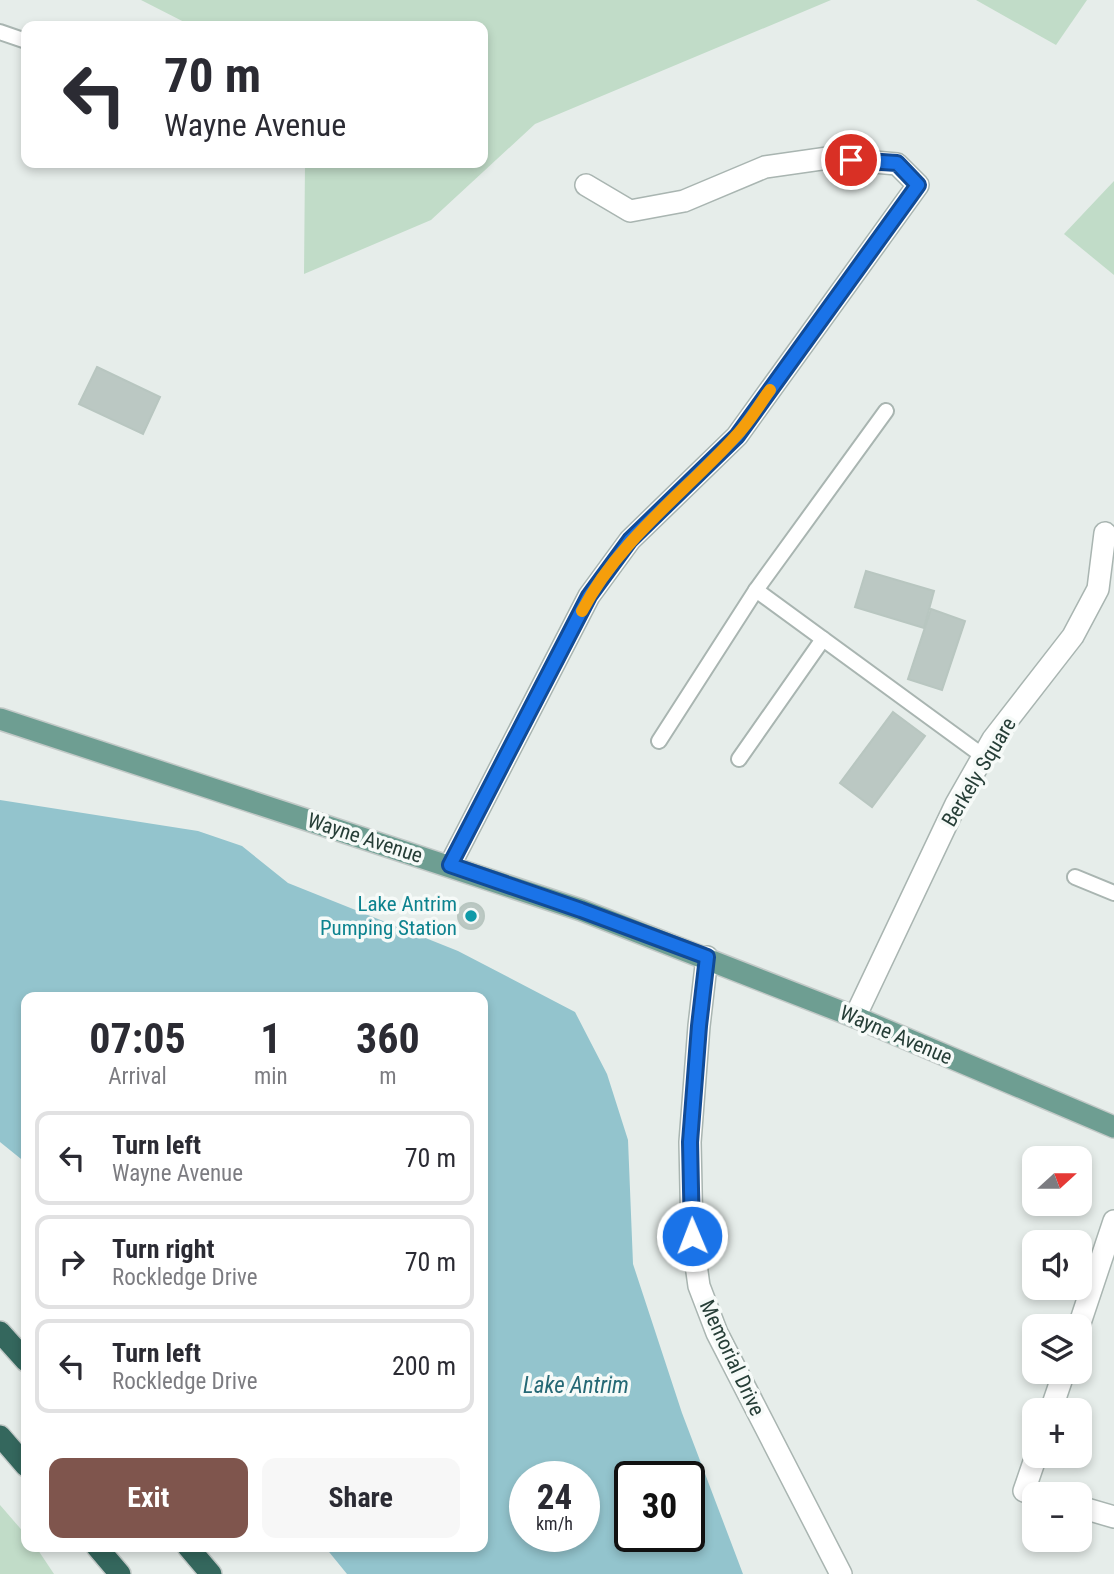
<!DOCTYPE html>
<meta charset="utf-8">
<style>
:root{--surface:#fff;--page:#f7f7f7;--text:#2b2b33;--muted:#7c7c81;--line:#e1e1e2;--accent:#7f554d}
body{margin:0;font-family:"Roboto Condensed",sans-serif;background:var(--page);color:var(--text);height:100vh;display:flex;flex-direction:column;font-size:26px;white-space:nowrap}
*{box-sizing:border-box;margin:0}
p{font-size:23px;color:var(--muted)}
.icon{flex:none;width:38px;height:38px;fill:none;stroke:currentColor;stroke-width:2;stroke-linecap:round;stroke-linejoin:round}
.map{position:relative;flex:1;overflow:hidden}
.side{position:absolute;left:21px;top:992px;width:467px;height:560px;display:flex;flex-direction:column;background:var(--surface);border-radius:14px;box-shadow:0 4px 10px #0003}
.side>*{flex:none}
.top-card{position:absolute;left:21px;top:21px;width:467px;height:147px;border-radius:14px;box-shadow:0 4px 10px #0003;background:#fff;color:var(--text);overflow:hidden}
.needle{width:46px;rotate:69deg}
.buttons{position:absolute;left:1022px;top:1146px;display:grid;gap:14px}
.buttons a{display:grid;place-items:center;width:70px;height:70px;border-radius:14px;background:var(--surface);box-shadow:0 4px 10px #0003;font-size:35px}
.speed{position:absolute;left:509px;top:1461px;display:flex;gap:14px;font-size:35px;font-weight:700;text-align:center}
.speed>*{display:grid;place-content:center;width:91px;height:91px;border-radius:50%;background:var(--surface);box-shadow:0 4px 10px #0003;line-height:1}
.speed small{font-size:18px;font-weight:400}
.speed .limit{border:4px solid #111;border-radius:10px;background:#fff;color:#111}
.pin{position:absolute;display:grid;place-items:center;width:60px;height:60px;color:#fff;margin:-30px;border:4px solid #fff;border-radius:50%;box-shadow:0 2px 7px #0007}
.me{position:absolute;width:77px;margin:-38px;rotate:359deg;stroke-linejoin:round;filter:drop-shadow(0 0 5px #0008)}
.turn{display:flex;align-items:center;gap:24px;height:147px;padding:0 28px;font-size:32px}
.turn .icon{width:91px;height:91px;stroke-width:2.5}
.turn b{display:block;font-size:49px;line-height:60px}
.eta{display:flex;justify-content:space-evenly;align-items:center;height:119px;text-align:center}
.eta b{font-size:42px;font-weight:700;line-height:49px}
.button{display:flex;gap:14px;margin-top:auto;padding:14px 28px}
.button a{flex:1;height:80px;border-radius:14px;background:var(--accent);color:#fff;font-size:28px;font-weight:700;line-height:80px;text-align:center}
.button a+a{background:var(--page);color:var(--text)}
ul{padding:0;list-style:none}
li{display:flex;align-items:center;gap:21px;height:94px;margin:0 14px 10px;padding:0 14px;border:4px solid var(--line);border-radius:14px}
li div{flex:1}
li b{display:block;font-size:26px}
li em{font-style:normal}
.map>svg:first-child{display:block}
</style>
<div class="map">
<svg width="1114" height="1574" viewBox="0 0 1114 1574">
<rect width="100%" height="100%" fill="#e6edea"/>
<g fill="#c1dcc8">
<path d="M141,0h690l-296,124 -104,96 -127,54 1,-111h178v-137h-291z"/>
<path d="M976,0h111l-31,45z"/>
<path d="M1114,181v94l-50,-41z"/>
<path d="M0,1505l26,30v12h10l18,27h-54z"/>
</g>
<path fill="#93c4cd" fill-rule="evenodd" d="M0,800l198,31 44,15 46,37 170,68 117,61 32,62 21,66 5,124 49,149 61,161h-396l-22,-27h158v-549h-457v165l-26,-21zM525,1477h59v59h-59zM690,1477v59h-60v-59z"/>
<g fill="#bbc8c3" stroke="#b8c6c0" stroke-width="2">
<path d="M97,367l63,30 -17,37 -64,-30z"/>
<path d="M866,571l68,20 -10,37 -69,-21z"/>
<path d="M931,609l34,12 -23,69 -34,-11z"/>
<path d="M893,712l32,24 -53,71 -32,-24z"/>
<circle cx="471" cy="916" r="13"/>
</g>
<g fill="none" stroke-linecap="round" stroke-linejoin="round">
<defs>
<g id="lane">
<path d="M0,32l26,9"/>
<path d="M756,590l227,166"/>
<path d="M659,741l97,-151 130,-179"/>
<path d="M739,759l84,-120"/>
<path d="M1075,877l39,16"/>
</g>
<g id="street">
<path d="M450,865l139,-269 41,-56 107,-104 181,-251 -21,-21 -69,-6 -63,9 -81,34 -54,10 -44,-26"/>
<path d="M707,957l-8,69 -9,116 2,94 7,50 18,47 124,241"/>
<path d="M855,1017l101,-213 37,-65 80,-103 25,-47 7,-56"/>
<path d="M1079,1326l35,-105"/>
<path d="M1051,1410l13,-38"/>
<path d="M1036,1456l-12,35 13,3"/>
<path d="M1080,1507l34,10"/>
</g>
<path id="primary" d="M0,719l581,191 274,107 259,110"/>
<g id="highway">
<path d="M0,1332l26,29"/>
<path d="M0,1436l26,30"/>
<path d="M97,1547l23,27"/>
<path d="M188,1547l23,27"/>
</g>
</defs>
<use href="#lane" stroke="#a9b5b1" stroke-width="18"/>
<use href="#street" stroke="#a9b5b1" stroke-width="24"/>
<use href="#primary" stroke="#c2c9c7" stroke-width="24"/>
<use href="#highway" stroke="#c2c9c7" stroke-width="24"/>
<use href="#lane" stroke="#fff" stroke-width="14"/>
<use href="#street" stroke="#fff" stroke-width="21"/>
<use href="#primary" stroke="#6e9e92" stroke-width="21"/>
<use href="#highway" stroke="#34675d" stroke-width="21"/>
</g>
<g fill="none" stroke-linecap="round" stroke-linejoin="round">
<defs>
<path id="route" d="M692,1236l-2,-94 9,-116 8,-69 -126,-47 -131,-45 139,-269 41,-56 107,-104 181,-251 -21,-22 -46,-3"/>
</defs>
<use href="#route" stroke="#114b97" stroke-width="18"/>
<use href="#route" stroke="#1a73e8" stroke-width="12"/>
<path stroke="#f59e0b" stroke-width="12" d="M582,611c37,-71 100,-116 153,-174 14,-14 24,-32 35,-47"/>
</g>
<circle fill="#0f9aa8" stroke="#f6faf8" stroke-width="2.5" cx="471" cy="916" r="7"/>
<g text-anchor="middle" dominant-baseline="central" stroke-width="7" stroke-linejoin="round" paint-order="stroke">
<g font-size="21" fill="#263e37" stroke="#f6faf8">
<text transform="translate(979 772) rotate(-59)">Berkely Square</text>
<text transform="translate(365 838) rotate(18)">Wayne Avenue</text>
<text transform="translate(896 1035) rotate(23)">Wayne Avenue</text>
<text transform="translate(732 1358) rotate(65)">Memorial Drive</text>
</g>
<g font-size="21" fill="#0d838f" stroke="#f6faf8" text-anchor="end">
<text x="457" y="904">Lake Antrim<tspan x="457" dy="24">Pumping Station</tspan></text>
</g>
<g font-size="23" font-style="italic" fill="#256875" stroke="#f6faf8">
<text x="576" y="1385">Lake Antrim</text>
</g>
</g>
</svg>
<div class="buttons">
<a><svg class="needle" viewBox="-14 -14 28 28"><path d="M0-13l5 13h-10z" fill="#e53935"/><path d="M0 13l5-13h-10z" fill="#7c7c81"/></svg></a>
<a><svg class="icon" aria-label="sound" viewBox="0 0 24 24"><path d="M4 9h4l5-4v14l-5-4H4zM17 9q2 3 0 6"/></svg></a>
<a><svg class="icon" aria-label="layers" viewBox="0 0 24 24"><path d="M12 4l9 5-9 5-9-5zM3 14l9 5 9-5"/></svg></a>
<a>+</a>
<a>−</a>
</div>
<div class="speed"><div>24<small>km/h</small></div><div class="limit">30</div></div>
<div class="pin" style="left:851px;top:160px;background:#d93025"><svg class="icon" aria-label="arrive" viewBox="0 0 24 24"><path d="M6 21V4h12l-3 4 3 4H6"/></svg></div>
<svg class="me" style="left:692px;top:1236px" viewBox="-20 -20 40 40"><circle r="17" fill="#1a73e8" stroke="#fff" stroke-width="3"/><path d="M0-11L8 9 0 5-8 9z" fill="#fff"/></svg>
<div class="top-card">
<div class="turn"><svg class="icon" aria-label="left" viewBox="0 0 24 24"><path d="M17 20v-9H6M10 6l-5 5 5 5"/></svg><div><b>70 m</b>Wayne Avenue</div></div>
</div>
<section class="side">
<div class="eta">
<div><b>07:05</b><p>Arrival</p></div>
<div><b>1</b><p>min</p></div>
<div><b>360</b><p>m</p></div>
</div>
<ul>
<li><svg class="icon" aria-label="left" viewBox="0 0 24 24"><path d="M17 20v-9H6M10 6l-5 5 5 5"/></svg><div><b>Turn left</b><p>Wayne Avenue</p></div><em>70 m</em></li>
<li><svg class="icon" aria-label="right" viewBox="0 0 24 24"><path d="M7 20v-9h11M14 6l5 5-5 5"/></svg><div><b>Turn right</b><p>Rockledge Drive</p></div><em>70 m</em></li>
<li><svg class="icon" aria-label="left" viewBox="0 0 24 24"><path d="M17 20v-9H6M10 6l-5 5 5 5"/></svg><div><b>Turn left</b><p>Rockledge Drive</p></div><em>200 m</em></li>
</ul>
<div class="button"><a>Exit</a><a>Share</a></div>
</section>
</div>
